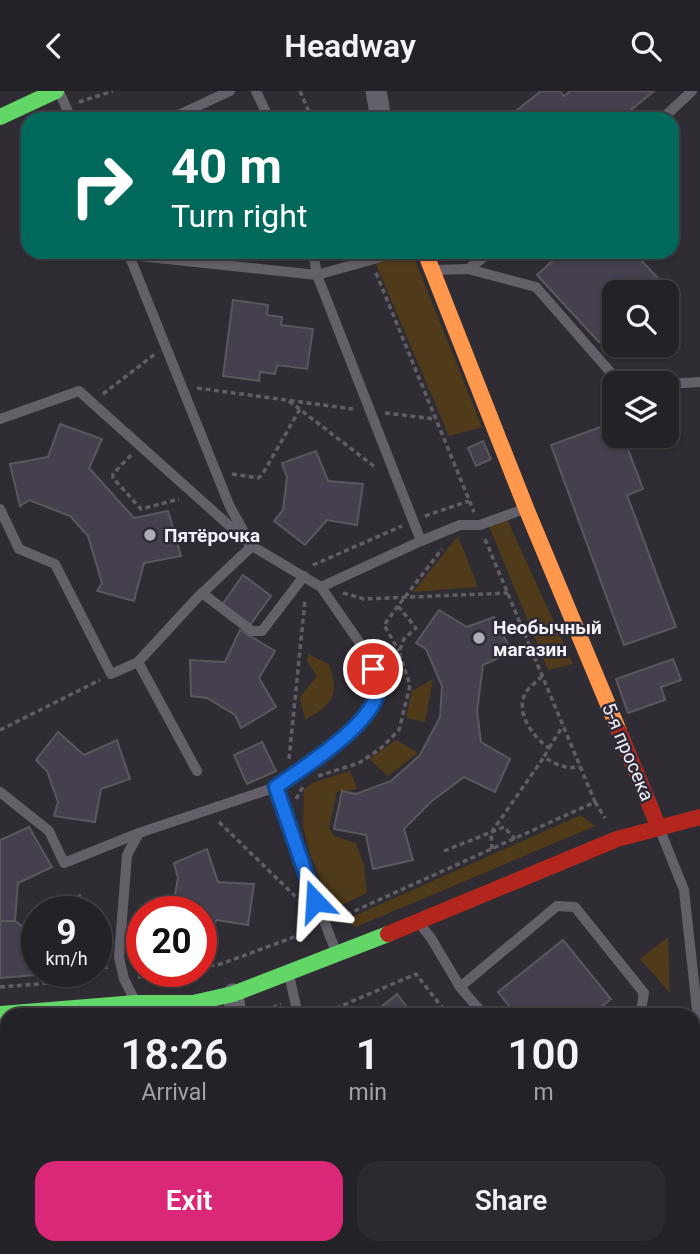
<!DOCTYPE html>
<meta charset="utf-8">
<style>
:root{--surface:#232226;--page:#2b2a2e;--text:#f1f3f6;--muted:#a3a4a7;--line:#403f43;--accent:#db2777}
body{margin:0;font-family:Roboto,sans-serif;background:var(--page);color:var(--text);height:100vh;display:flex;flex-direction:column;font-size:26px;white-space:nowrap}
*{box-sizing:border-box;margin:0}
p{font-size:23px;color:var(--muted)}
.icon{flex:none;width:38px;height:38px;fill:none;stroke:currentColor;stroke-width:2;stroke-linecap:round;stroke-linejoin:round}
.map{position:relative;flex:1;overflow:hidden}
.sheet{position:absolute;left:0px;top:917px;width:700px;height:247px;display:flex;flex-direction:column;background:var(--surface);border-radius:21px 21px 0 0;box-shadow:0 2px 5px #0004,0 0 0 2px var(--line)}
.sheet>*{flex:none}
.banner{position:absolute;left:21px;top:21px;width:658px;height:147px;border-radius:21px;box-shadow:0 2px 5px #0004,0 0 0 2px var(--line);background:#00695c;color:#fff;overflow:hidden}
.controls{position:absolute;left:602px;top:189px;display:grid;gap:14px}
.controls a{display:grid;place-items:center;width:77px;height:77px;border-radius:14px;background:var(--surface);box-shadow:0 2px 5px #0004,0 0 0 2px var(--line);font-size:35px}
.speed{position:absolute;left:21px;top:805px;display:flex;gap:14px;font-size:35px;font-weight:700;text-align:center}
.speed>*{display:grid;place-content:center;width:91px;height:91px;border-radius:50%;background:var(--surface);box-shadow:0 2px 5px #0004,0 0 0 2px var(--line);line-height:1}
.speed small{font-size:18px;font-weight:400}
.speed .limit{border:10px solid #d22;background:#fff;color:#111}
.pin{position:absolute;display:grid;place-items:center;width:60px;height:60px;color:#fff;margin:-30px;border:4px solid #fff;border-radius:50%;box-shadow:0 2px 7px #0007}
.me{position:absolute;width:77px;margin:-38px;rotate:340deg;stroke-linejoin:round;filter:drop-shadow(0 0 5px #0008)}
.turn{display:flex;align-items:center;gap:24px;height:147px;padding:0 35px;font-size:32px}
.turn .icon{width:91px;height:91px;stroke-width:2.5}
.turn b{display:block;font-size:49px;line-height:60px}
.eta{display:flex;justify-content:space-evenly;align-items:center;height:119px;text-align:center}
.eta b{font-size:42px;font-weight:600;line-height:49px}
.action{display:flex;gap:14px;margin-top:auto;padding:14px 35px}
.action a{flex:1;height:80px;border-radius:21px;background:var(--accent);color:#fff;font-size:28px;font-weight:600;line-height:80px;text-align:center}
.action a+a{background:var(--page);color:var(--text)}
header{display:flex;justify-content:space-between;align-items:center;height:91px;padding:0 35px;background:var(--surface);font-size:32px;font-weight:600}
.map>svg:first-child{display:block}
</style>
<header><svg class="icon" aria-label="back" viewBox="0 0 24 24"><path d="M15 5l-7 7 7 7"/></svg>Headway<svg class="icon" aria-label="search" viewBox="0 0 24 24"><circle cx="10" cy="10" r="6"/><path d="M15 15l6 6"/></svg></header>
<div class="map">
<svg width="700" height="1163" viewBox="0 0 700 1163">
<rect width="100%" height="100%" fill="#2f2d33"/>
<g fill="#4f3a19">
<path d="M394,161h12l8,6 68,169 -33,9 -74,-174z"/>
<path d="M506,426l67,147 -25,6 -59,-144z"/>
<path d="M458,445l20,51 -65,5z"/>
<path d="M308,563l21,10c11,31 4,40 -24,56l-5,-23 17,-21 -10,-15z"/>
<path d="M433,588l-8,43 -19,-4 6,-27z"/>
<path d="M396,649l22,13 -30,23 -19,-17z"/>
<path d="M350,680l7,18 -20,3 -8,36 5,8 22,7 8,22 3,28 -34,16 -23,-55 -7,-27 1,-37 8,-7z"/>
<path d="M581,724l14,11 -239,101 -13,-6z"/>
<path d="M668,846l2,56 -30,-34z"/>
</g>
<g fill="#46404e" stroke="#5a585d" stroke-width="2">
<path d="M541,0h19l4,5 6,-5h84l-34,28h-114z"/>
<path d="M562,161h72l29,32 -9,8h-40v37l-15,13 -62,-67z"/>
<path d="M233,209l35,5 -1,10 15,2 -1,8 32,4 -6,40 -30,-4 -2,9 -15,-2 -1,9 -36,-5z"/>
<path d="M614,331v14h9l20,53 -16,6 49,132 -52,18 -73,-200z"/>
<path d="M60,333l42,15 -13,29 45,50 34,-7 13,45 -37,7 -10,38 -37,-10 5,-8 -14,-47 -18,-20 -41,-16 -9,6 -10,-42 38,-7z"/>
<path d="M483,350l8,18 -15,7 -8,-18z"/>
<path d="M316,360l12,30 35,3 -6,41 -30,-5 -22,25 -31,-24 9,-11 4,-33 -5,-14z"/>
<path d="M243,484l28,21 -21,29 -28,-20z"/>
<path d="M439,519l28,17 27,-10 18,35 -29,13 -6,46 4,31 29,17 -15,33 -31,-15 -32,24 -28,28 9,31 -40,9 -7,-34 -32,-6 8,-38 14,3 35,-13 29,-26 20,-38 2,-31 -16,-37 -10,-6z"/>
<path d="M240,539l35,21 -16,27 17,29 -35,21 -6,-13 -28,-17 -16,-2 -1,-36 35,2z"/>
<path d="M673,568l8,21 -20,7 4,13 -37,13 -12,-34z"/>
<path d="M58,641l26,23 33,-15 13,39 -29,10 -6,33 -41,-6 4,-14 -11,-31 -11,-11z"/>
<path d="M262,651l14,29 -29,13 -13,-29z"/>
<path d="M29,736l23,40 -34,16 -3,38h-15v-81z"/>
<path d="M207,758l11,33 36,2 -6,41 -31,-5 -16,19v-27h-29l6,-34 -4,-15z"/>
<path d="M80,804l6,17h-28l4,-10z"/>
<path d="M0,830h15l18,13 -6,16 8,25 -35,3z"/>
<path d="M37,842v38h35l-37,4 -8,-25 6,-16z"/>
<path d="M96,847l11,30 -11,1z"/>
<path d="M563,849l48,59 -20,16h-75l-18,-23z"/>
<path d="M397,903l16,21h-42z"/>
<path d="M0,984l7,1v39l-7,-1z"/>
</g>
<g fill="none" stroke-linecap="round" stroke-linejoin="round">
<g stroke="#605d64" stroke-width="3.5" stroke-dasharray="5 3.5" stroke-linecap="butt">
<path d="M300,0l12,28"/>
<path d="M79,11l34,-11"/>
<path d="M376,182l98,239"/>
<path d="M197,297l156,21"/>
<path d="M103,303l52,-40"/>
<path d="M289,310l86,66"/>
<path d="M385,322l50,6"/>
<path d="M131,364l-18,19v4l28,31 38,-10"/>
<path d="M232,383l26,4 4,-3 38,-66"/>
<path d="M425,425l44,-15"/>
<path d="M313,474l89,-39"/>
<path d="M343,502l21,6 144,-6"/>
<path d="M398,515l-14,19 15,26"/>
<path d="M542,585c-4,5 -12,10 -16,16 -12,20 7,45 23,56l-5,9c12,8 22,12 36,10"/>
<path d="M0,639l100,-50"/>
<path d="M549,657l14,-22"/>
<path d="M289,668l16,-159"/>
<path d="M318,685l41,-13 22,-15 18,-18 11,-45 -11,-33 5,-13 12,-11 -18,-22 44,-57"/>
<path d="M296,708l8,-14"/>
<path d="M595,711l10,16"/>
<path d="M219,731l82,80"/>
<path d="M492,758l-1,-16 53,-76"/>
<path d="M444,760l60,-24 11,12"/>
<path d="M339,827l256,-116 -110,-263"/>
<path d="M201,876l20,-3 92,-34"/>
<path d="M138,886l35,-6"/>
<path d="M0,896l50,-4"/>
<path d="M257,924l24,-11"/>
<path d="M320,924l96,-41 32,41"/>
<path d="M693,978l7,65"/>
<path d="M693,1035l7,9"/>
<path d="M693,1084l7,-4"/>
<path d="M294,1157l4,6"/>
<path d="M194,1163v-6"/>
<path d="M254,1163v-6"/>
<path d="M481,1163l7,-6"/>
</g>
<g stroke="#636069" stroke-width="10">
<path d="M59,0l12,28"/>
<path d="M256,0l13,28"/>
<path d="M170,28l60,-28"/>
<path d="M662,28l30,-28"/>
<path d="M313,161l4,23 -188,-20 101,252 22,39 69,41"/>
<path d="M468,178l23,-17"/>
<path d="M435,179l33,-1 68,18 84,96"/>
<path d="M667,293l33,-2"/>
<path d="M0,328l79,-28 173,155 -55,52 -59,64 -27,12 -56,-110 -36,-15 -19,-40"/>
<path d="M421,450l39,-16h20l44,-16"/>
<path d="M202,502l50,38h10l42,-55"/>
<path d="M138,571l59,109"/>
<path d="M276,696l12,39 48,126"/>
<path d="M0,701l49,39 15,32 75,-30"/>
<path d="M660,739l24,60 16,147"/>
<path d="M419,832l12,15 29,49 24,28"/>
<path d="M289,884l9,40"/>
<path d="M460,896l97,-81 18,1 69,86 -3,17 -7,5"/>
<path d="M135,910l-11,-22 -5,-22 8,-102 12,-22 137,-46 82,-61 16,-22 5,-19 -13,-33 -45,-65 100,-46 -104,-266 82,-23"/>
<path d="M0,945l7,1"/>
<path d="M0,1056h7"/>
<path d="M0,1139l7,8"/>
<path d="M15,1157l6,6"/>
<path d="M131,1157l30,3"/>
<path d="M452,1157l2,6"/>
<path d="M359,1158l4,5"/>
<path d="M616,1163l2,-6"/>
</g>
<g stroke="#636069" stroke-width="21">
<path d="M376,0l5,28"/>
<path d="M233,903l3,21"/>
<path d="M226,1163v-6"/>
</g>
<g stroke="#63d668" stroke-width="16">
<path d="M0,26l56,-26"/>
<path d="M0,923l136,-11h57l40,-9 155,-60"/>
</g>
<path stroke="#ff974d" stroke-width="16" d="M425,161l101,256 93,223"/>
<g stroke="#b3261e" stroke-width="16">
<path d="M619,640l40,97"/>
<path d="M388,843l229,-95 83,-22"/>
</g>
</g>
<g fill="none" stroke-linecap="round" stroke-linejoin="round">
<defs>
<path id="route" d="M315,810l-39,-114c26,-19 106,-67 102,-103 0,-4 -4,-11 -5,-15"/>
</defs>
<use href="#route" stroke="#114b97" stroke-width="18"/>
<use href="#route" stroke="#1a73e8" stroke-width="12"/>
</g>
<g fill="#afacb4" stroke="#2e2a36" stroke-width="2.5">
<circle cx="150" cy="444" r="7"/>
<circle cx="479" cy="547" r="7"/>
</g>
<g text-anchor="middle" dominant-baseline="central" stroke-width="5" stroke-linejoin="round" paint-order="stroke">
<g font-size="19" font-weight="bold" fill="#f4f1f9" stroke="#2e2a36" text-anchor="start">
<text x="164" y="444">Пятёрочка</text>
<text x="493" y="536">Необычный<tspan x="493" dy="22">магазин</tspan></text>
</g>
<g font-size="19" fill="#f4f1f9" stroke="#2e2a36">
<text transform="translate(628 661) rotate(67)">5-я просека</text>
</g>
</g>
</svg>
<div class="controls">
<a><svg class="icon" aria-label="search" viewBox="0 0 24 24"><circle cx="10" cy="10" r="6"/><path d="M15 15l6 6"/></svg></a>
<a><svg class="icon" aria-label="layers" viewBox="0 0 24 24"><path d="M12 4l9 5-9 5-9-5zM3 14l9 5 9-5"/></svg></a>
</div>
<div class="speed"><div>9<small>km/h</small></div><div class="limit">20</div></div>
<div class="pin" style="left:373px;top:578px;background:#d93025"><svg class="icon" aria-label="arrive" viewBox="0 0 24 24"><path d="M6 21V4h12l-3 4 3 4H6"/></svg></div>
<svg class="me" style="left:315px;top:810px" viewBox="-20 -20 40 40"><path d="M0-17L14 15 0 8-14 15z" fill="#1a73e8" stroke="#fff" stroke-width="4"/></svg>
<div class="banner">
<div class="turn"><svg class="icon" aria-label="right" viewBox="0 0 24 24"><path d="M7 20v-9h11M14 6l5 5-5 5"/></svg><div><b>40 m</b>Turn right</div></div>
</div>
<section class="sheet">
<div class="eta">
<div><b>18:26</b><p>Arrival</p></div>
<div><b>1</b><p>min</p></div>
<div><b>100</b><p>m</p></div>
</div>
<div class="action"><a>Exit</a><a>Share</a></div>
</section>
</div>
